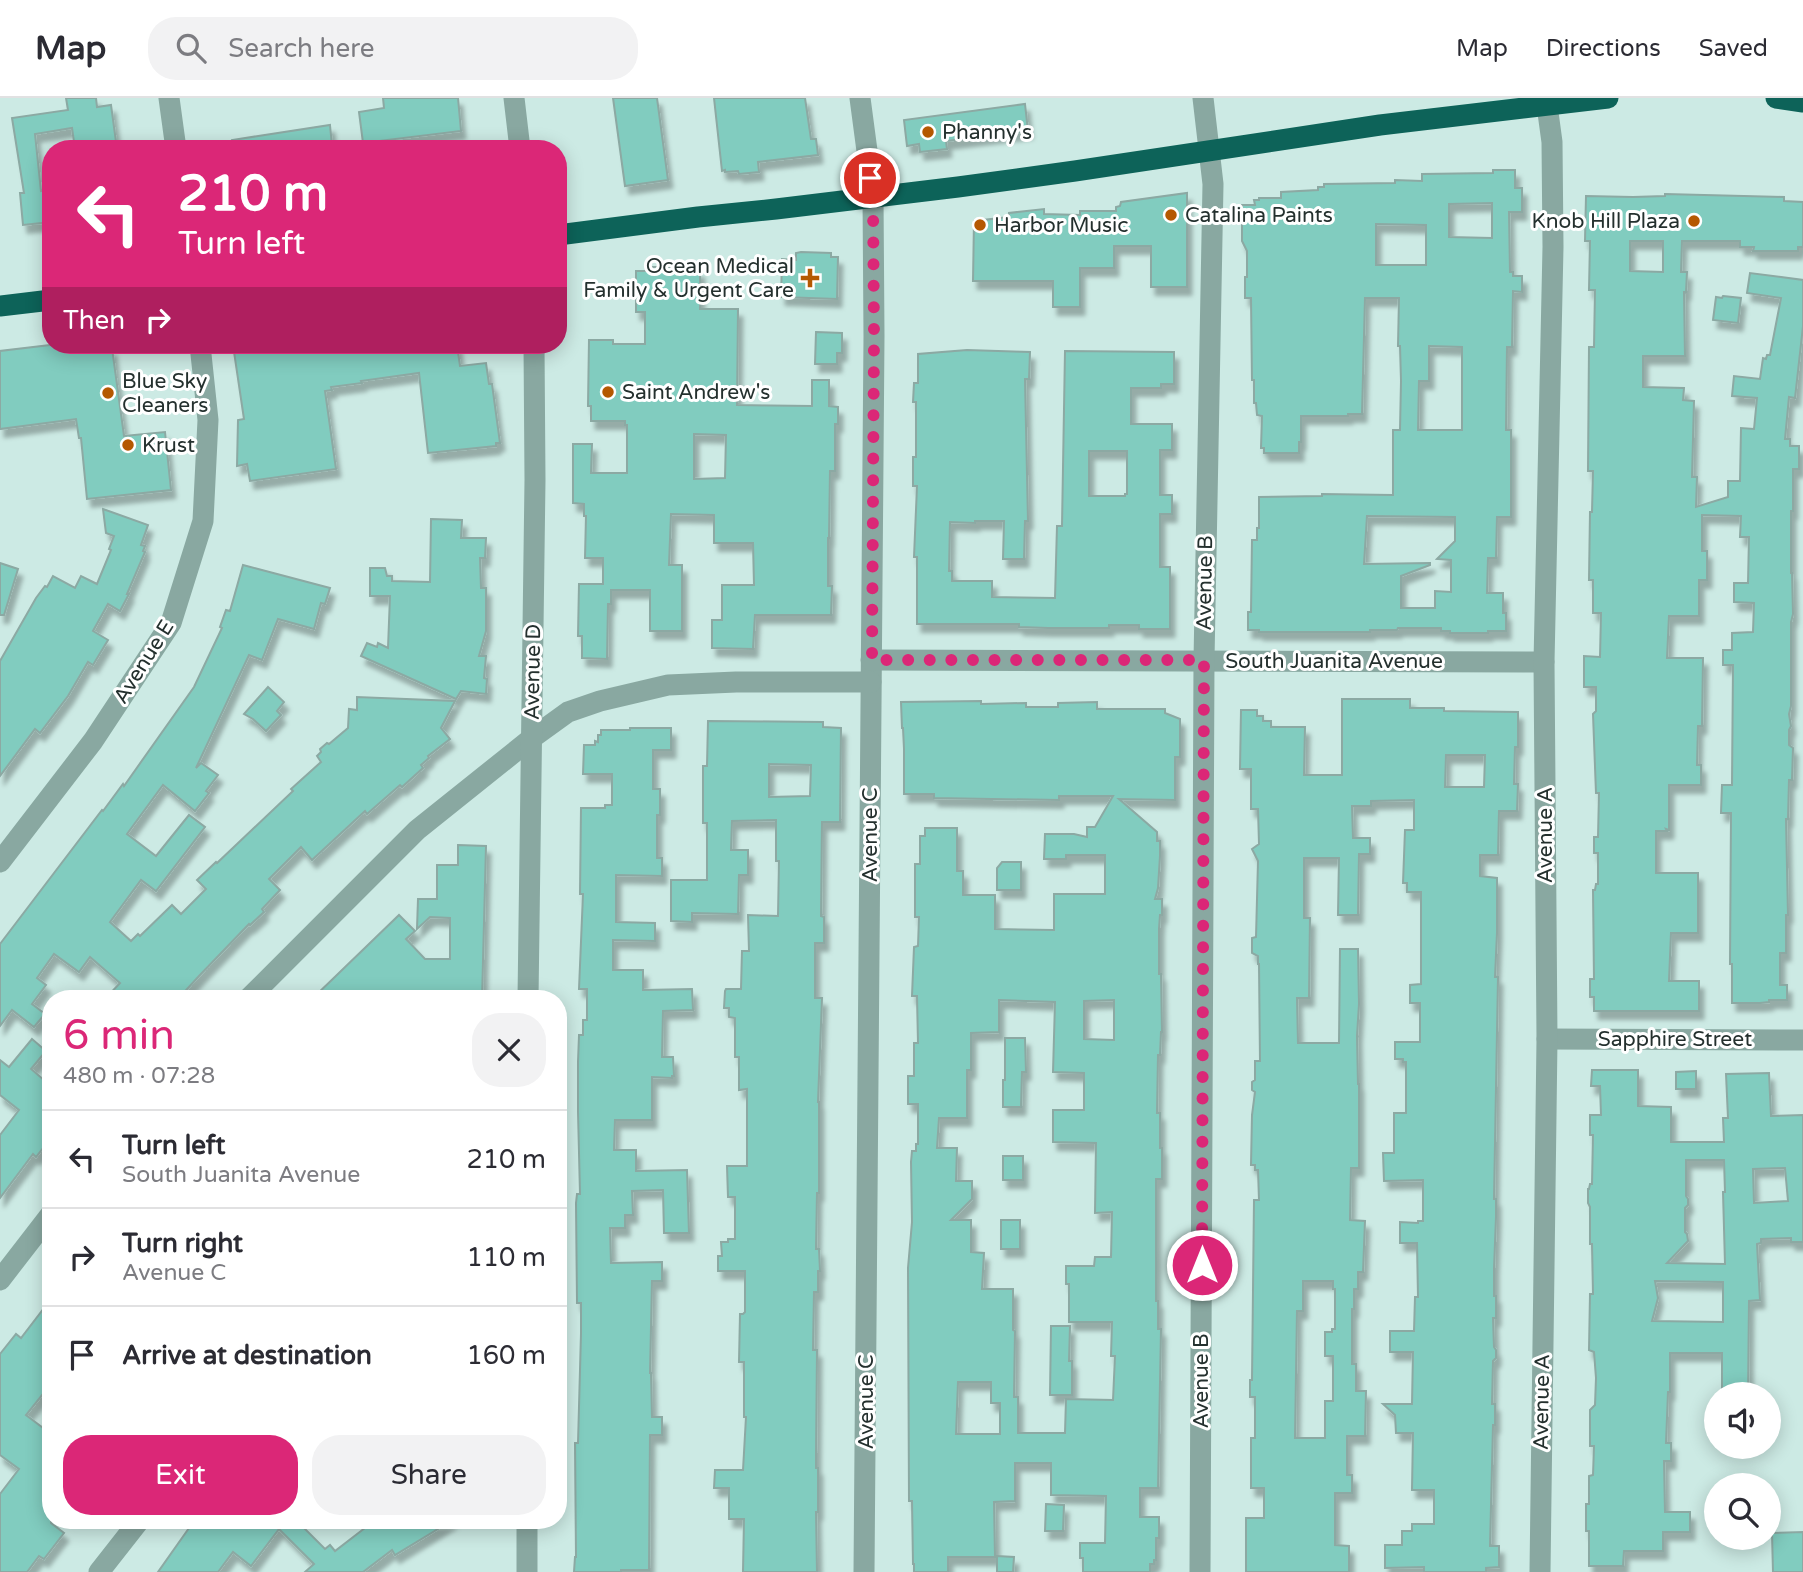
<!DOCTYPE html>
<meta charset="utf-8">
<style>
:root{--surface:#fff;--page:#f2f2f3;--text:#2b2b33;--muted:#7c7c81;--line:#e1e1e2;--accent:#db2777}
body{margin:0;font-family:"Varela Round",sans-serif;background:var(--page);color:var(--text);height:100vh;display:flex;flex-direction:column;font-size:26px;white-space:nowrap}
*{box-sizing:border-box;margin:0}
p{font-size:23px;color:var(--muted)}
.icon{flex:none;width:38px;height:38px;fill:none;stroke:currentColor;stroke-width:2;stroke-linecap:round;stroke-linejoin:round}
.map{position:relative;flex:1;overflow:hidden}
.drawer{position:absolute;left:42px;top:892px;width:525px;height:539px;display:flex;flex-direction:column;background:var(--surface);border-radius:28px;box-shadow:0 4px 18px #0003}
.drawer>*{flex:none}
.guide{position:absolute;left:42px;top:42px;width:525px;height:214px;border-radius:28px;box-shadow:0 4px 18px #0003;background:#db2777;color:#fff;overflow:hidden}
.buttons{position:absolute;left:1704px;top:1284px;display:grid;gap:14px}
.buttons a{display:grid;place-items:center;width:77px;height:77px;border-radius:50%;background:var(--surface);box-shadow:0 4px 18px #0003;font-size:35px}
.pin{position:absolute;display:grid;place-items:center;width:60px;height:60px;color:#fff;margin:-30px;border:4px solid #fff;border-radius:50%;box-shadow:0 2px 7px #0007}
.me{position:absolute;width:77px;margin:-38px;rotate:0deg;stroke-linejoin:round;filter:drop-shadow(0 0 5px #0008)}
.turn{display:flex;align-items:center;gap:24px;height:147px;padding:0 21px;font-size:32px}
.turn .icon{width:91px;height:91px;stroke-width:2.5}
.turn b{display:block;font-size:49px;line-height:60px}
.then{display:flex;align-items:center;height:66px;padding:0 21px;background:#0003;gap:14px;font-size:26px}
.round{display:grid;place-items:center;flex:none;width:74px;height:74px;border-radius:28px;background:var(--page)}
.head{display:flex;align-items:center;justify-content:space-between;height:119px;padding:0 21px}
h1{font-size:42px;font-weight:600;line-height:52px;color:var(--accent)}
.primary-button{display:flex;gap:14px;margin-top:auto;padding:14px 21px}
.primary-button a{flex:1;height:80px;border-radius:28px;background:var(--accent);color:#fff;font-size:28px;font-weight:600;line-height:80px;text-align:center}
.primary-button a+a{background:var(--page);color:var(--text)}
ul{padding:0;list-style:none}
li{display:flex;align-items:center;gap:21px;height:98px;padding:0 21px;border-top:2px solid var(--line)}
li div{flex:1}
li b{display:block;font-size:26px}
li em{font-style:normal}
header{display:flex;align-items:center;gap:42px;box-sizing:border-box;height:98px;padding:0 35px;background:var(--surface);border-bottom:2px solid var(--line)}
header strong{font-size:33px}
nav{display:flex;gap:38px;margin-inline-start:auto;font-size:24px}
.search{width:490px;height:63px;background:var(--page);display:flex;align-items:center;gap:18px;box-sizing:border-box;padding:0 24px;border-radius:28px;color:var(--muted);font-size:26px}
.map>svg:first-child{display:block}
</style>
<header>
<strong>Map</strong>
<div class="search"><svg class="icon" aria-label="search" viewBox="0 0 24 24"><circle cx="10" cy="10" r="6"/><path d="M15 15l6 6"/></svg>Search here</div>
<nav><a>Map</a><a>Directions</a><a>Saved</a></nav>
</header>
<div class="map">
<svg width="1803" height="1474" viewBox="0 0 1803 1474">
<defs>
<filter id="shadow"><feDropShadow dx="4.5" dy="8" stdDeviation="2" flood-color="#0004"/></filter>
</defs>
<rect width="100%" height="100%" fill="#cceae4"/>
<g fill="#81ccbf" stroke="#8ca9a3" stroke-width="2" fill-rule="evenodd" filter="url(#shadow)">
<path d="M66,0h30l1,9 14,-2 6,44h-42l-3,-21 -37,6 6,57 10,-2v33l-28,3 -3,-32h4l-12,-75 56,-8z"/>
<path d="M383,0h75l3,33 -98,12 -4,-31 25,-4z"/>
<path d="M613,0h44l11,82 -43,6z"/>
<path d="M714,0h91l6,41h5l2,16 -60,7 1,10 -20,2 -1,-3 -13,1v-2l-3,1z"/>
<path d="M1025,6l3,27 -82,10 1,8 -27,3 -1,-8 -12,2 -3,-26z"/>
<path d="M330,27l2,21 -21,3h-78l-1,-9z"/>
<path d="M1493,72h22v18h7v24h-13l1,60h3v4h9v16l-9,-1 -1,56h-5l-1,83h5v87h-14l-1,41h-8l-1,35h16v20h3v18h-18v2h-38v-2h-9v-3h-43l-1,2h-27v2h-111v-2h-11v-18h3l1,-72h5v-12h2v-31l63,-1v-2l71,1v-65h7l1,-49 -1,-35h-2l1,-48h-34l-3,116h-14v2h-47v26h-2v11h-35v-5h-3l1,-32 -5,-1 -1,-12h-2v-23h-2l-1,-82h-6v-21h2v-26l-5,-10v-36h13l-1,-5h5v-2h22v-6l37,-2v-3h6v-3l71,-1v-3l27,1v-7l71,-1zM1492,105v35l-43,-1v-33zM1376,126l50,1v40h-50zM1429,248l33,1v83h-44l1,-49h10zM1367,418l88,1v24l-18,18 14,1v32l-16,-1v17h-34v-32l29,-11v-2l-66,1z"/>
<path d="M1187,95v94h-36v-41h-37v22h-34v39h-27v-26h-80l1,-60 35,-4v-4l35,-4v5l36,1v-4h36v-4l4,-1 1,-4z"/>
<path d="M1665,96l119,3v4l19,1v45h-5v4h-45l1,-4h-14v-6h-58l-1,31h6l-1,20h-2l1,64h-42v31l41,1 -1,12 11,1 -2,76h5l-1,30 32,-10v-16h12l1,-53 13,1 3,-31 -25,-2 2,-20 26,3 3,-21 3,1 1,-4h3l11,-57 -34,-5 3,-20 53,7v46l-8,72 -6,-1 -4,42h5v7h9v23h-6v42h-2v62h1l1,41 -2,8v84l-2,8 2,12 -2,4v15l4,3 -1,32h-3l-1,39h-2l2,96h-2v38h-6v32h7v15h-18v2l-9,1h-28v-39h-2l1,-151h-10l1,-28h10l1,-120h-10v-15h9v-17l21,-1 1,-29 -20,-1v-19h14l1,-46h-9l1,-21 -39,-1v36h5v29h-8v36h-30l-2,42h36l-1,68h-4l-1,39h4v20h-32v45l-3,-1 1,2h-11v42h42v60h-27l-2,48h30v30h-105v-14h-4v-18h4l-1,-89h2l1,-6h2v-31h-4v-16h4l1,-44h-3l-3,-79 3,-3v-24h-12v-31l16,1 1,-44h-8v-33h-4l1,-68h2l1,-41h-5l1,-124h5l1,-57h-6l1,-49h-5l1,-45 47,1 32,-1zM1630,143h33v31l-33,-1z"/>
<path d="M801,154l30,1v4h7l-1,42 -56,-2 1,-38 14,1v-7z"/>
<path d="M651,169h36l-1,3h14v39h38l-1,96 75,1v-26h17v26l9,1v17h-3v47h-5l-1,67h-1v48h4l-1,29h-76l-2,34 -41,-1v-28h10v-35h32l-1,-42h-39v-28l-43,-1 -2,51h13v66h-32v-41h-39v14h-3l-1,55 -25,-1v-22h-4l1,-52h24v-26h-18l1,-42h-2v-12l-11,-1v-59h19l-1,29h36v-48h-2v-4h-34v-15h-3l1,-66h24v4h32v-32h-9v-41h15zM694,336l32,1 -1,43 -31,1z"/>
<path d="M1723,198l18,2 -3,25 -25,-3 3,-23 6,1z"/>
<path d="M816,234l26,1v20h-5v11h-22z"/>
<path d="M50,247h45v5l17,-2 12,88 41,-4 6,58 -84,9 -6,-61h-2l-3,-19 -76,10v-78z"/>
<path d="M233,247h224l3,21 26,-3 3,21h3l8,59h-4v3l-68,7 -9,-80 -58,8 1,2 -31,4 1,3 -7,1 11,78 -86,12 -3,-17 -10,2 1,-46 6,-1z"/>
<path d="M967,252l63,2 -1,27h-4l3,142h-3l-1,38h-21l1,-38h-29v2l-25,-1 -1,49h3v10h40v16l63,1 2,-72h5l3,-175 109,1v32h-13v4h-30v36h41v26h-12v45h12v19h-12v53h10v62h-31v-4h-30v3h-61l-29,-1v-3h-102v-67h-3l3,-71h-4v-29h3v-55h-3l1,-19h4v-29zM1089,353h38v43h-2v2h-36z"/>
<path d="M103,411l45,16 -7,20 4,1 -2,5 2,1 -18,42h2l-9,17 -12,-7 -15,27 15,9 -15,25 -5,-3 -20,34 -28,37 -5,-4 -35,47v-115l36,-63 9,-12 2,1 6,-11 22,12 6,-12 16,8 14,-34 -2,-1 5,-13 -8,-3z"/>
<path d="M431,421l31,1 -1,18h25l-1,20h-5l1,30h5v43l-7,25h7l-2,22 3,1 -1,15 -25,-3 -5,8 -95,-43 6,-13 10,4 1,-4 10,5 2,-52h-20v-28h15l2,8h5v5l38,1z"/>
<path d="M0,465l18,6 -14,46h-4z"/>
<path d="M243,467l87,23 -5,16 -4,-1 -7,26 -36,-10 -16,41 -13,-5 -53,113 5,-5 17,12 -12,16 3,2 -14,18 -32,-26 -36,49 29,22 33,-41 16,12 -49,64 -15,-11 -31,42 21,19 7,-7 2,2 32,-31 9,9 25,-25 -9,-9 19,-18 1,1 76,-72 -2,-2 30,-27 -4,-6 4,-4 -1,-3 7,-6 2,1 19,-16 1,-19 8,1v-13l98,4 -14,27 9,11 -22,17 1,2 -8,7 2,3 -21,19 -2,-2 -33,29 -2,-3 -53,49 -11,-13 -32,32 11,11 -18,19 2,3 -14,13 -1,-1 -50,52 -21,23h-73l15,-16 -30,-26 -11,15 -25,-18 -17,24 9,7 -14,19 13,10 -11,13 -22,-17 -12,16v-82l102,-134 1,1 20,-27 1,2 70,-99 28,-59 -2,-1 6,-17 4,1z"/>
<path d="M268,589l16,15 -7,9 4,4 -15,16 -13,-12 -9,-5z"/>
<path d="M1342,601h68v9h34v3l74,1v35h-3l-1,37h4l-1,27h-18l-1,44h-18v21l17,2v55l-2,44h3l-4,222h2v18l-2,52v27h2v22h-3l1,29 2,3v8l-3,3 -1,43h3v21h-2l-3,121h9v21l-13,1v4h-62v-5l-39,1v-23h17v-14h10v-7h22v-34h-22l1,-57h-17l-1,-18 -12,-11h29l1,-52h-23v-21h24l1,-34h3l-1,-54h-17v-21l18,1v-2h5v-41l-39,1 -1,-28h11v-40h12v-51h-3v-3h-8v-17h25v-39h-10v-18l11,-1v-92h-14v-9h-4l2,-53h9v-30l-43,1v5h-19l1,32h17v16h-11l-1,61h-20l1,-57h-35v60h6l-1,80h-12l1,45h41l1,-94h18l1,55 -2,32 1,48h1v84h-8l-1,52 15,1 -2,51h-5v17h-4v20h-2v55h4v27h10l-1,45h-18v39h5v18h-17v52l14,1v26h-103v-54h18v-30h-13v-50h4v-41h-5v-17h2l2,-180h5l-1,-30h-3v-5h-4l1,-50 3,-23 -3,-2v-8l3,-2v-19h5l-1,-97h-1v-8l-6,-3v-15l4,-1 2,-76 -6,-12 7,-5 -1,-35h-7v-40h-11l1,-59h16v6h6v5h8v6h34l-1,48h38zM1446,657h39l-1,32h-39zM1303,1183h30v8h2v40h-3v3h-7v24h8v45h-8v37h-30l2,-127h6z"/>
<path d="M981,603v3l45,-1v4h32v-4l39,-1v7h68v4l15,6v38h-5v43l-56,-1 38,33v9h3v15l-2,32 -3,11h7v16h-2l-1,14v45h2l1,58h-1l-1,23h-2l-1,58h3v35h2v31h-6v122h2v28h3l-3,159h-18v29h19v21h-3v22h-2v4h-4v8h-67v-14h-3v-15h25l1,-47 -55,-1v-32h-36v38l-21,1 1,55h-47v15h-34v-8h-1l-1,-63h-3l-1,-233 4,-46 -1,-60 1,-11h4v-7h2v-40h-10v-28h6v-33h4l-1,-47h-5l2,-49 4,-1 1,-29h-4v-53h5v-28h5v-8h32v43h6v24h32v34l59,1v-36h51v-39h-39v4h-22l1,-25h29l13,3v-10h8l18,-31h-54v4l-125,-2v-4h-30v-45l-1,-21h-1l-1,-26zM999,902l56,2 -2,70 31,1v37h-31v32l43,1 -1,70 17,-1 -1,45h-16l-1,9h-28v18h3v38h43l-1,34h4l-2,44 -47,-1 -1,34h-47v-36h-4l1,-66 -2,-1v-41h-31l2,-36 -13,-1v-32h-20l21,-21v-18h-16l1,-33h-20l2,-30h28v-48h4v-37l28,-1zM1114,902v40l-30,-1v-38zM958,1284h33v21h9v31h-44z"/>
<path d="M708,623l115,1v5l18,1 -1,94h-18l-1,94 3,1v26h-9v55h7l-4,104h1v91h-2l-1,56h3l1,22h-2v21h-4l-1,58h4l-1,105v13h2v44h-2l1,60h-74l1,-53h-15v-31h-15l1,-18h28l3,-53h-2v-55h-5l1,-48h3l2,-2v-41h-27v-15h4l-1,-14h7v-3h7v-42h-7l-1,-31h20v-77l-8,1v-33h-4v-39l-6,-1v-9h-5l1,-17 1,-2h15l1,-38h7l-1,-36 30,1 1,-55h-3v-41l-44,1 -1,29h17v25h-9l-1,39 -46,-1v9l-21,-1v-41h36v-57h-4v-57h4zM769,666l42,1 -1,31 -41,1z"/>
<path d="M630,630h41v22h-18v39h7v26h-3v43h5v18l-46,-1v47l39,1v18l-42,-1v30h30v20l49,-1 1,21 -30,1 -1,46h11l1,19h-2v2l-20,-1v43h-37l-1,30h22v21l51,-1 2,63h-25l-1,-43 -31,1 1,24h-8v13h-15l1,35 51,-1v19h-10l-2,92h1l1,44h10v18h-12l-1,135h-28v2h-47l1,-15h1l-1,-114h3l3,-110v-30h-4l-1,-100 1,-9h3l-2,-82v-50l1,-27h4v-15h4v-31h-8l4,-95h-3l1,-86h24v-3h7v-31h-29l1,-29h11v-4l3,1v-7h3v-5h29z"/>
<path d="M458,747l28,1 -4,153h-170l87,-84 16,16 -9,8 19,20h25v-41l-20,-1 -13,12 1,-30h19v-34h21z"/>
<path d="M1002,764h19v28h-24v-22z"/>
<path d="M1005,940h20l1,34h-4l-1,35h-18v-27h2z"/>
<path d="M32,941l14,12 -15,18 20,17v52l-15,19 -3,-3 -33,44v-63l19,-25 -19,-15v-35l9,7z"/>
<path d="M1592,972h46v36l33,1v35h53l-1,-24h5l-2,-44 43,-1 2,43 32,-1v127h-12v-4l-30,1v4l-4,1 3,56 -11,1 -1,94h-26v-42h-52v39h-2l-2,51h5v18h-7l1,51h25v20h-27v19h-39l-1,15h-34v-35h-3v-27h3v-28l4,-1 1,-29h-4v-36l5,-5 1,-27 -2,-26 -5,-2 1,-56h3l-1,-50h-2v-37l-2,-4v-14h1l1,-5h2l1,-49h-3v-20h11l-1,-29h-9zM1686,1062h38l1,32h-2l2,72 -58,-1 21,-22 -1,-7 -2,-2v-24l3,-3v-6l-2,-3zM1785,1070l3,33 -34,2 -1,-34zM1655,1183l68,1v40l-71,-1 6,-23z"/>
<path d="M1696,973v18h-20v-17z"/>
<rect x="1003" y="1058" width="20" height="24"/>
<rect x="1001" y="1122" width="19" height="29"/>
<path d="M51,1201v85l-25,31 25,19v89l13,10 -20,26 -5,-3 -12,16h-27v-78l19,-25 -19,-14v-101l16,-20 5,4z"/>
<path d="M1051,1228h19l-1,35h3v34h-22z"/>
<path d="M1046,1406l18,1 -1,26h-18z"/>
<path d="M194,1423h103l28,28 5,-4 5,6 39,-30h77l-56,34 -3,-5 -29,22h-58l9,-8 -35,-35 -28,37 -18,-14 -15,20h-60z"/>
<path d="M1803,1434v40h-30l-1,-39z"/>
<path d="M997,1458l17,1 -1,15h-16z"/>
</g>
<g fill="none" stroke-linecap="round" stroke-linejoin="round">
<g stroke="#89a8a1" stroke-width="21">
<path d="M169,0l7,51"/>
<path d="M514,0l6,51"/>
<path d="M860,0l13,98 1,140 -10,1236"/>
<path d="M871,562l673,2"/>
<path d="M0,764l93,-121 78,-118 32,-102 5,-101 -8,-75"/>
<path d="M248,901l169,-169 115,-92 36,-26 32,-11 68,-16 68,-3h135"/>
<path d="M528,901l7,-519 -1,-135"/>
<path d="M1547,941l256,1"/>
<path d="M0,1182l51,-66"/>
<path d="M527,1423v51"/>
<path d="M99,1474l40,-51"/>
<path d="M1200,1474l4,-912 9,-476 -10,-86"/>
<path d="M1540,1474l7,-533 -3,-377 9,-415 -1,-105 -6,-44"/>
</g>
<g stroke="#0d6359" stroke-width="21">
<path d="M1776,0l27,4"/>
<path d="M558,137l140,-18 78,-8 182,-22 117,-16 305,-46 228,-27"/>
<path d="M0,208l51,-6"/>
</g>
</g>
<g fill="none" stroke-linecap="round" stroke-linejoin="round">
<path stroke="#db2777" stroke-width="12" stroke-dasharray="0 21.6" d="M870,80l3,18 1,140 -2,324h332l-2,605"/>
</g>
<g fill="#b55801" stroke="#fff" stroke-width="2.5">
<circle cx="928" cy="34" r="7"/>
<circle cx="1171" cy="117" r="7"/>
<circle cx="1694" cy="123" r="7"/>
<circle cx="980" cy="127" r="7"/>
<path d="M806.5 169.5h7v7h7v7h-7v7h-7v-7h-7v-7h7z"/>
<circle cx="608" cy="294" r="7"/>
<circle cx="108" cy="295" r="7"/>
<circle cx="128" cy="347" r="7"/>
</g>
<g text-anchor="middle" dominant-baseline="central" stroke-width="6" stroke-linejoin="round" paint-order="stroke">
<g font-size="21" fill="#24302e" stroke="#fff" text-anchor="start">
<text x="942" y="34">Phanny's</text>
<text x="1185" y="117">Catalina Paints</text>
<text x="1680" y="123" text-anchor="end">Knob Hill Plaza</text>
<text x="994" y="127">Harbor Music</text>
<text x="794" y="168" text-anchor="end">Ocean Medical<tspan x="794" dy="24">Family &amp; Urgent Care</tspan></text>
<text x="122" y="283">Blue Sky<tspan x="122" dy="24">Cleaners</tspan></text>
<text x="622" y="294">Saint Andrew's</text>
<text x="142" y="347">Krust</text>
</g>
<g font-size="21" fill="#24302e" stroke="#fff">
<text transform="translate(1205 485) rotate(-89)">Avenue B</text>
<text x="1334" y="563">South Juanita Avenue</text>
<text transform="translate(144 564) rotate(-58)">Avenue E</text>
<text transform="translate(533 574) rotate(-89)">Avenue D</text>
<text transform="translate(870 737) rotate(-90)">Avenue C</text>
<text transform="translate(1545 737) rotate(-90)">Avenue A</text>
<text x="1675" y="941">Sapphire Street</text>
<text transform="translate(1201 1283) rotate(-90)">Avenue B</text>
<text transform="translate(866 1304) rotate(-90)">Avenue C</text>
<text transform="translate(1542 1304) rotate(-89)">Avenue A</text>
</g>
</g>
</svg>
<div class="buttons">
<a><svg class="icon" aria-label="sound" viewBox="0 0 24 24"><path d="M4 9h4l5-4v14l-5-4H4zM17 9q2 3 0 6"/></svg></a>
<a><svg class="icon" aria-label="search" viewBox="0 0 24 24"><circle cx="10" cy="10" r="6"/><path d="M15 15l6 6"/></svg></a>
</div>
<div class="pin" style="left:870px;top:80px;background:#d93025"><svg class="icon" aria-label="arrive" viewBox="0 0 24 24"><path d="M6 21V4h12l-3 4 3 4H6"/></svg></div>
<svg class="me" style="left:1202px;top:1167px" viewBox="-20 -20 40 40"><circle r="17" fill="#db2777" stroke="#fff" stroke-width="3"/><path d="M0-11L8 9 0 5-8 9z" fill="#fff"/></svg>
<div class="guide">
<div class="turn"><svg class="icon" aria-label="left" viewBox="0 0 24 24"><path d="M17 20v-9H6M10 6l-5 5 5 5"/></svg><div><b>210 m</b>Turn left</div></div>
<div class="then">Then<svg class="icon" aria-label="right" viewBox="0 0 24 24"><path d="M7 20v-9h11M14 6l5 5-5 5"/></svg></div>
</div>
<section class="drawer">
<div class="head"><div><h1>6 min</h1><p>480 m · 07:28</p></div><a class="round"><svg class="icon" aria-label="close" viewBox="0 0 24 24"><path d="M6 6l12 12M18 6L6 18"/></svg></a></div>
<ul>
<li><svg class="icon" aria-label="left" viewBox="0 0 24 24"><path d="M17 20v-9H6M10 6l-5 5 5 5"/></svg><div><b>Turn left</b><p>South Juanita Avenue</p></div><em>210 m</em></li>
<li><svg class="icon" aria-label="right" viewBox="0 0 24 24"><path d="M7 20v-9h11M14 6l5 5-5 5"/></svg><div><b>Turn right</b><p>Avenue C</p></div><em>110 m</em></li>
<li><svg class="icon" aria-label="arrive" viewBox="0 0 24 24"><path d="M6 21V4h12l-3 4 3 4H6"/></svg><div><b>Arrive at destination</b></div><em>160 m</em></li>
</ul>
<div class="primary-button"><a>Exit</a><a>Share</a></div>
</section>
</div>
